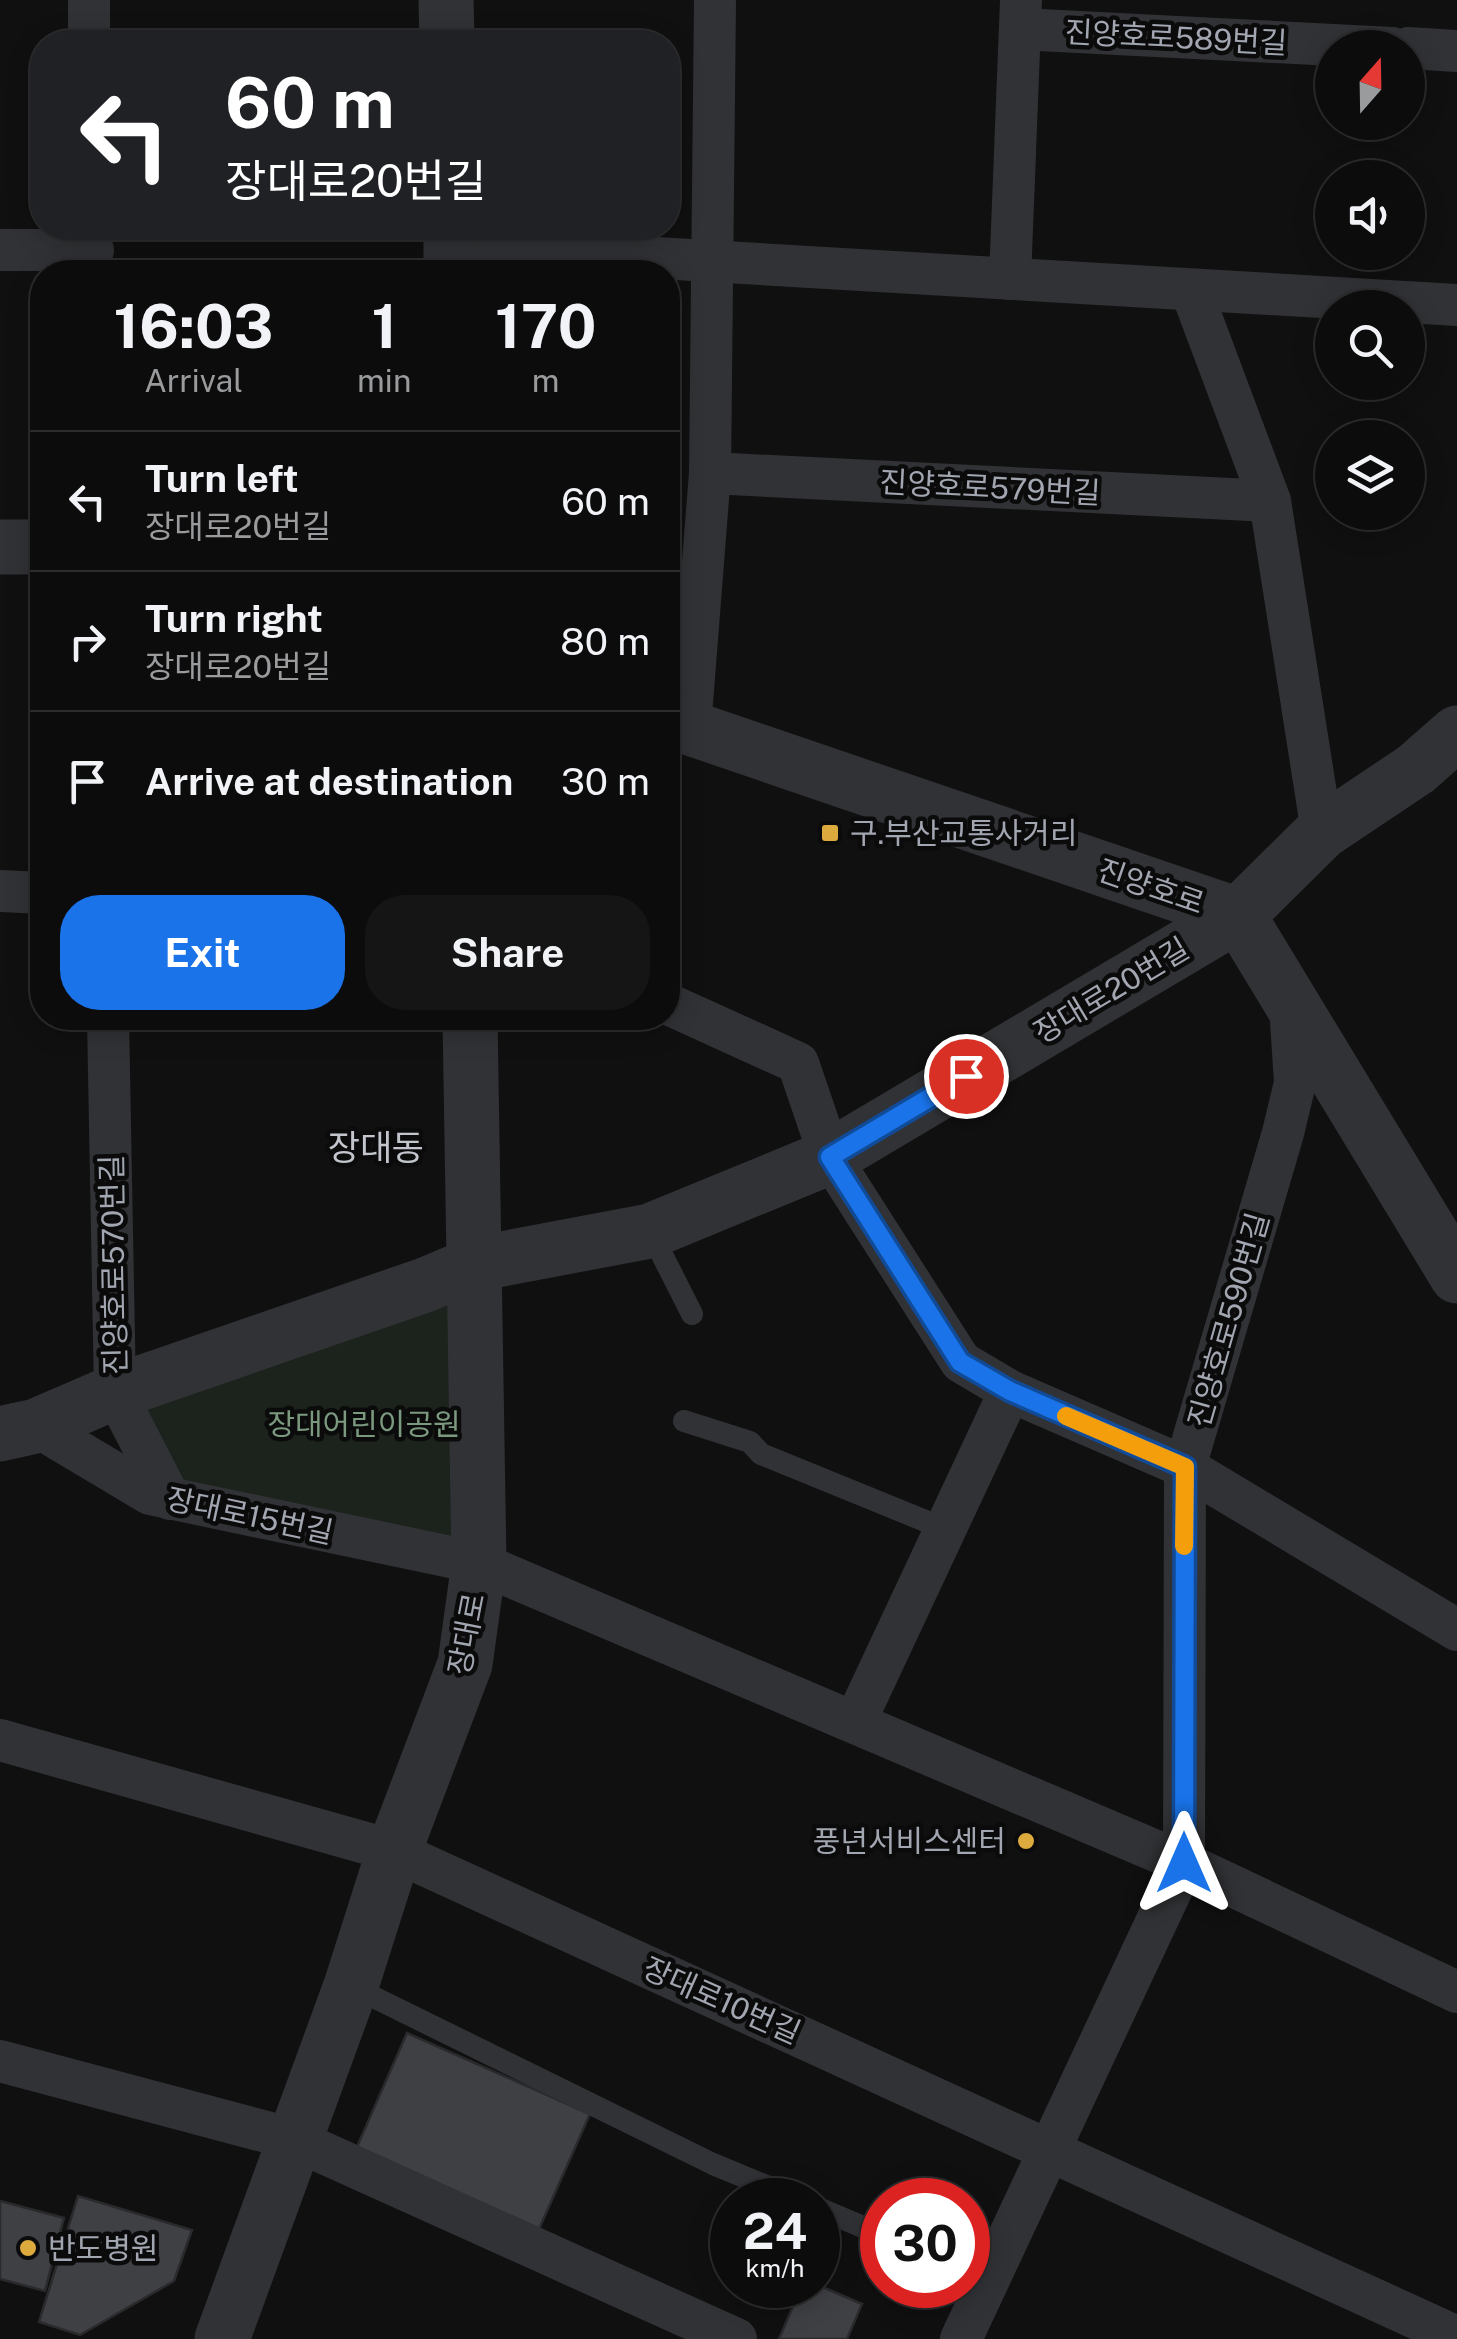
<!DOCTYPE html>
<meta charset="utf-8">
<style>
:root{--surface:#0c0c0d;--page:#151516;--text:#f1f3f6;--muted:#9a9b9d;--line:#2c2c2e;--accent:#1a73e8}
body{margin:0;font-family:"Public Sans","Noto Sans KR",sans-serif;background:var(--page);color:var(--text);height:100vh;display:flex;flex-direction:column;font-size:38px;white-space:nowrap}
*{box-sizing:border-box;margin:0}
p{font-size:32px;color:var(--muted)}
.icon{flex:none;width:55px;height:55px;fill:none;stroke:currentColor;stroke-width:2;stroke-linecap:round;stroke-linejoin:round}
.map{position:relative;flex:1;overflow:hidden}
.sheet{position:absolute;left:30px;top:260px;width:650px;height:770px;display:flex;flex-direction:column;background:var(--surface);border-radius:40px;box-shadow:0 5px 25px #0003,0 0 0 2px var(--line)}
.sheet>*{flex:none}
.guide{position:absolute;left:30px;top:30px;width:650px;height:210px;border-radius:40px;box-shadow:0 5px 25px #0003,0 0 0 2px var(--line);background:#202124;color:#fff;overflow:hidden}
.needle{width:65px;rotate:20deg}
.tools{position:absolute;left:1315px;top:30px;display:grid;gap:20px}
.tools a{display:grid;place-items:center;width:110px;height:110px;border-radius:50%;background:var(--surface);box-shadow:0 5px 25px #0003,0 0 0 2px var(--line);font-size:50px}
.speed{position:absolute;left:710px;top:2178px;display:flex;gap:20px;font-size:50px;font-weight:700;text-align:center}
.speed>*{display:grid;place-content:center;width:130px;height:130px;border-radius:50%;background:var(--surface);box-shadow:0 5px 25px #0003,0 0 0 2px var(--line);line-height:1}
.speed small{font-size:25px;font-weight:400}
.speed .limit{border:15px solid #d22;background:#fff;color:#111}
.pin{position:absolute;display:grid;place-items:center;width:85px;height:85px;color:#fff;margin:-42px;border:5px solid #fff;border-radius:50%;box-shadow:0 2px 10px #0007}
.me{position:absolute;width:110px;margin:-55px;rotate:0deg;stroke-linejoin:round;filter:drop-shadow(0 0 8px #0008)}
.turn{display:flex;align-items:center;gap:35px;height:210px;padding:0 30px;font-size:45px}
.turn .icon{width:130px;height:130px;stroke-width:2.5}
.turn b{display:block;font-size:70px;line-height:85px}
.eta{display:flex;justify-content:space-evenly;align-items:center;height:170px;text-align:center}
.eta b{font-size:60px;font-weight:700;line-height:70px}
.cta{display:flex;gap:20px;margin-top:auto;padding:20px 30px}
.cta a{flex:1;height:115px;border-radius:40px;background:var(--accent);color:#fff;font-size:40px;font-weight:700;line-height:115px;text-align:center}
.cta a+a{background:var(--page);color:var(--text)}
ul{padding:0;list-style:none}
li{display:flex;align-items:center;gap:30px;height:140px;padding:0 30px;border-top:2px solid var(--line)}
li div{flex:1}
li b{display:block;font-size:38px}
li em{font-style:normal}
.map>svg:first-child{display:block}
</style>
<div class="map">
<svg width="1457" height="2339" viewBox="0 0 1457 2339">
<rect width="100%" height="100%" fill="#101011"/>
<path fill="#1c231d" d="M475,1264l4,299 -309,-64 -55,-107z"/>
<g fill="#3f4044" stroke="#2a2a2d" stroke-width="2.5">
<path d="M407,2033l183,81 -51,115 -183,-80z"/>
<path d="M78,2196l114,34 -18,51 -94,54 -41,-13z"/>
<path d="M0,2201l64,17 -19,73 -45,-12z"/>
<path d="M802,2285h16l44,19 -15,35h-68z"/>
</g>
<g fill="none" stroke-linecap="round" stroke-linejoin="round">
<g stroke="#313235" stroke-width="22">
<path d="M650,1231l42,83"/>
<path d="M684,1421l66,21 11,12 184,75"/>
<path d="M351,1986l362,178 87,36"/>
<path d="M818,2208l64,27"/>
</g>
<g stroke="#313235" stroke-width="42">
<path d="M89,0v42"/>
<path d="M1020,29l372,19"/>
<path d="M1408,48l49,3"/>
<path d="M452,246l1005,59"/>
<path d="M0,250h93"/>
<path d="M1010,279l11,-279"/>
<path d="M1191,290l79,211 52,331"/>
<path d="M710,473l560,28"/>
<path d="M690,728l20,-255 5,-473"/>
<path d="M0,891l42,2"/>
<path d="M668,1004l130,59 32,94 131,205 49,29 175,76 272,163"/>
<path d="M108,1018l7,374 55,107"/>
<path d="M15,1424l21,2 114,68 329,69 705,300 273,129"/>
<path d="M855,1722l155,-331"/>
<path d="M0,1740l394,111 1063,486"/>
<path d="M0,2061l293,78 443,200"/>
<path d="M961,2339l223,-476 1,-396 98,-334 12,-50 -5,-78"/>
</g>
<g stroke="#313235" stroke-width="55">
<path d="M446,0l1,42"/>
<path d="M451,272v-44"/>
<path d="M0,547h42"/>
<path d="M668,715l22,13 548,187 219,361"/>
<path d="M0,1434l36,-8 79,-34 310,-107 50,-21 175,-33 180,-74 408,-242 84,-83 94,-63 41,-36"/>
<path d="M222,2339l129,-353 43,-135 71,-187 14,-101 -9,-545"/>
</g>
</g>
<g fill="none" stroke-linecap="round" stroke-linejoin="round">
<defs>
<path id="route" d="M966,1076l-136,81 130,205 50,29 175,76 -1,396"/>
</defs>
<use href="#route" stroke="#114b97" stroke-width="25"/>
<use href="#route" stroke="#1a73e8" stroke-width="18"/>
<path stroke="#f59e0b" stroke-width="18" d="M1066,1416l119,51 -1,79"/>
</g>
<g fill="#dcaa3d" stroke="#0b0b0c" stroke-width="4">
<rect x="820" y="823" width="20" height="20" rx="5"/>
<circle cx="1026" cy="1841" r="10"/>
<circle cx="28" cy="2248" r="10"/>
</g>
<g text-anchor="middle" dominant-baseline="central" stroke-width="9" stroke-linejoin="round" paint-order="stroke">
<g font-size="30" fill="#a2a6b0" stroke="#0b0b0c">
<text transform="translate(1176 37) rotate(3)">진양호로589번길</text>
<text transform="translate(990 487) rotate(3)">진양호로579번길</text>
<text transform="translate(1151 886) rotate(19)">진양호로</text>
<text transform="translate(1111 990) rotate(-31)">장대로20번길</text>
<text transform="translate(113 1265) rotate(-91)">진양호로570번길</text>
<text transform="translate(1228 1320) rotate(-74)">진양호로590번길</text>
<text transform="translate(250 1515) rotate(12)">장대로15번길</text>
<text transform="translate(466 1634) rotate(-79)">장대로</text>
<text transform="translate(722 2000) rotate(24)">장대로10번길</text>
</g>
<g font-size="30" fill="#a2a6b0" stroke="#0b0b0c" text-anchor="start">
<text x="850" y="833">구.부산교통사거리</text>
<text x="1006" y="1841" text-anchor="end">풍년서비스센터</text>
<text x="48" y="2248">반도병원</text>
</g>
<g font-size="30" fill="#7b997e" stroke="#0b0b0c">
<text x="364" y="1424">장대어린이공원</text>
</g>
<g font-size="35" fill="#c3c5cd" stroke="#0b0b0c">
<text x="376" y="1147">장대동</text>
</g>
</g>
</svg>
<div class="tools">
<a><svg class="needle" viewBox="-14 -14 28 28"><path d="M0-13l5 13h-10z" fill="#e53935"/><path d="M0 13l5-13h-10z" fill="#9a9b9d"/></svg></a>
<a><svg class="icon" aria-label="sound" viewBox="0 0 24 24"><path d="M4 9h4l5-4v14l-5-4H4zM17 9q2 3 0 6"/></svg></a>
<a><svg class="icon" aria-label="search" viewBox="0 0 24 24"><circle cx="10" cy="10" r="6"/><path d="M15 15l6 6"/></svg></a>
<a><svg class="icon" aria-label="layers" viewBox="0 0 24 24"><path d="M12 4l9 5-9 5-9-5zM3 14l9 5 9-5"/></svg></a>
</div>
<div class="speed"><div>24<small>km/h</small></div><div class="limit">30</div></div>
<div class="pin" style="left:966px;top:1076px;background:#d93025"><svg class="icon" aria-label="arrive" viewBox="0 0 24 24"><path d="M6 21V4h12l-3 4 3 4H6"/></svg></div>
<svg class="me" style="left:1184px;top:1863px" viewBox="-20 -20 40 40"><path d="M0-17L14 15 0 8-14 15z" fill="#1a73e8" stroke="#fff" stroke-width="4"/></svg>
<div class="guide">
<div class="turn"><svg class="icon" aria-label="left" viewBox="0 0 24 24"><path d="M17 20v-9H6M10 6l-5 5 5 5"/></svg><div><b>60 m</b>장대로20번길</div></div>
</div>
<section class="sheet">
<div class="eta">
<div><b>16:03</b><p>Arrival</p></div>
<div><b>1</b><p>min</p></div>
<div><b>170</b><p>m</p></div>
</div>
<ul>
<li><svg class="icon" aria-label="left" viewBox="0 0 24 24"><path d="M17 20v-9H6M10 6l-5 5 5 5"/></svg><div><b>Turn left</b><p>장대로20번길</p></div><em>60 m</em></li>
<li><svg class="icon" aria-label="right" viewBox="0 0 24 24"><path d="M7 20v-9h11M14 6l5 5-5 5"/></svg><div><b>Turn right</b><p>장대로20번길</p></div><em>80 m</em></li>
<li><svg class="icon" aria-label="arrive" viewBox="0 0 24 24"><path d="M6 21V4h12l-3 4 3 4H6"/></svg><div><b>Arrive at destination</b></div><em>30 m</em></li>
</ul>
<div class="cta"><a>Exit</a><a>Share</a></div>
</section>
</div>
